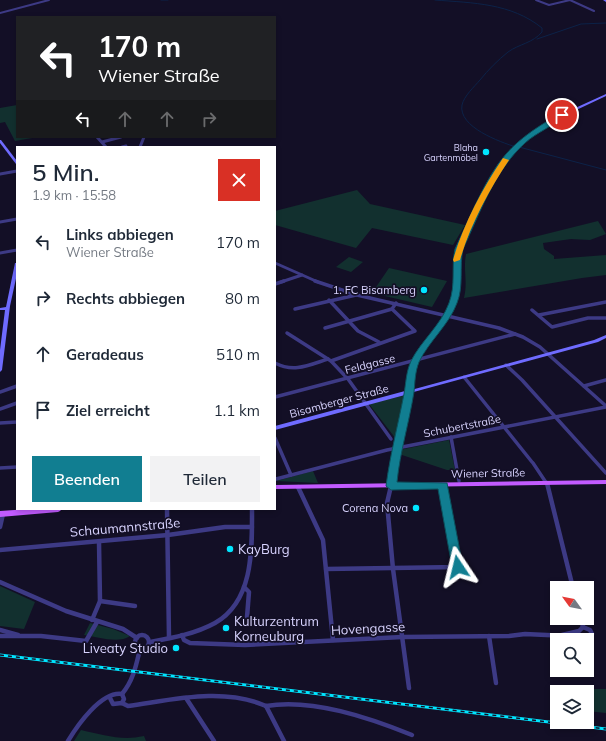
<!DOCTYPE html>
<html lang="de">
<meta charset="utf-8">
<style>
:root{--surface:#fff;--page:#f2f2f3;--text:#1f2937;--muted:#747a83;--accent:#117e91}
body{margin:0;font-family:Mulish,sans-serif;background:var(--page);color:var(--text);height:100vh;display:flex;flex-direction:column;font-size:15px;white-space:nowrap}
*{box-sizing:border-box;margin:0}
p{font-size:13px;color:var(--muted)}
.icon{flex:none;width:22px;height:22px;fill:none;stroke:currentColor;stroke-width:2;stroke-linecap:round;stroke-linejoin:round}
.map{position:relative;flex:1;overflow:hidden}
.sheet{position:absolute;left:16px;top:146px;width:260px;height:364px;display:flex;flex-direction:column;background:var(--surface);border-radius:0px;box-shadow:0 2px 6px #0003}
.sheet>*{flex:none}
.hud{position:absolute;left:16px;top:16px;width:260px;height:122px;border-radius:0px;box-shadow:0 2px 6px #0003;background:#202124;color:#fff;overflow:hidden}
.needle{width:26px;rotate:303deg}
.fabs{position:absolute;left:550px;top:581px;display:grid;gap:8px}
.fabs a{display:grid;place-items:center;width:44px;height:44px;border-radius:0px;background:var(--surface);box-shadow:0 2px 6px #0003;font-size:20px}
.pin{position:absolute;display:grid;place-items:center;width:34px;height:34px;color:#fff;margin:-17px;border:2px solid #fff;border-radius:50%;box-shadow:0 1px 4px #0007}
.me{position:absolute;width:44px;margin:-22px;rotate:350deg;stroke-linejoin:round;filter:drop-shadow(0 0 3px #0008)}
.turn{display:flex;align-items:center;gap:14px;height:84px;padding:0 16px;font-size:18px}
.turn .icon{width:52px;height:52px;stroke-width:2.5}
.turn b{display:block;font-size:28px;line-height:34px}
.lanes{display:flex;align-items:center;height:38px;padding:0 16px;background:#0003;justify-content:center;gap:20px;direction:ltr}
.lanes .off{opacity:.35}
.round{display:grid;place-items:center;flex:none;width:42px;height:42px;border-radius:0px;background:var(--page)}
.summary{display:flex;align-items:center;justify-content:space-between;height:68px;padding:0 16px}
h1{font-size:24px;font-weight:600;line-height:30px}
.button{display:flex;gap:8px;margin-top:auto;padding:8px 16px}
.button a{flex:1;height:46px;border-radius:0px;background:var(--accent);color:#fff;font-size:16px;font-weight:600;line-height:46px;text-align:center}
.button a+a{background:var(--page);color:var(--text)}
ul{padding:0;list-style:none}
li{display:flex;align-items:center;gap:12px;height:56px;padding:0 16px}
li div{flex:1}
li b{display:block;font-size:15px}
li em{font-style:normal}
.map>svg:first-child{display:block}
</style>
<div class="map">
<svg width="606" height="741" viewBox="0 0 606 741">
<rect width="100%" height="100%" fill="#130f26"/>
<g fill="#12302f">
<path d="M17,105v32h21l-23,4 -10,-19 -5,1v-15z"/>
<path d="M357,190l13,14 95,21 -12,20 -81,-17 -16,20 -81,-23v-14z"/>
<path d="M598,221l8,13 -16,6 -19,-1 -28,4 1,6 10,7v3l52,-4v20l-24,3 -118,20c4,-17 -1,-27 2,-44z"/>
<path d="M349,257l14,5 -12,10 -15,-5z"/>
<path d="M389,268l58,13 -15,26 -60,-14z"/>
<path d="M406,395l-10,44 -27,-35z"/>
<path d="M449,440l6,30h-8l-48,-16v-4z"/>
<path d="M313,471l5,12 -42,-2z"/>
<path d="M0,586l35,16 -11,27 -24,-3z"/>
<path d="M90,623l23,6 17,7c-11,8 -33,1 -46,-1z"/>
<path d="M591,689h15v24l-19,-2v-9h7z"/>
<path d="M81,730c22,5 41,11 63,6l2,5h-72z"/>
</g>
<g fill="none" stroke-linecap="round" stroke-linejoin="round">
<g stroke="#0c2248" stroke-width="1">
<path d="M161,0h7"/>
<path d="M435,0c38,3 76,3 107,28v4c-9,11 -23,12 -34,20 -10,8 -20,18 -28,28 -6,7 -16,16 -18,25 -4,22 38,37 54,42"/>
<path d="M537,39l44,-15 25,-1"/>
<path d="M519,147l87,23"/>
</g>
<g stroke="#3d3a85" stroke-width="2">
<path d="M536,0l13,5 21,-5 24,11"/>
<path d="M0,13l49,-13"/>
</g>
<g stroke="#3d3a85" stroke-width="3">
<path d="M97,137l9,10"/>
<path d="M102,142l19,-5"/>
<path d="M122,147l4,-1"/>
<path d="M140,147l4,-10"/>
<path d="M0,174l17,-3"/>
<path d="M0,222l17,-3"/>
<path d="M0,253l17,-3"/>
<path d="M275,263l43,19"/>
<path d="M281,282l21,-7"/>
</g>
<g stroke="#3d3a85" stroke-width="3.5">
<path d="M315,281l42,14 142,33 24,9 17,10 66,59"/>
<path d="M275,284l9,-3"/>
<path d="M329,300l29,31 21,11"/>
<path d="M295,309l61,-14"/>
<path d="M532,310l20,17 36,-9h18"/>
<path d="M539,315l67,-13"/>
<path d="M325,328l67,-19"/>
<path d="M287,333l44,28 17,18 43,60"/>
<path d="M331,361l84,-30 -23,-22 4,-6"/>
<path d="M275,363c19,10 34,2 53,-4"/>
<path d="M506,365l16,15 84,93"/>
<path d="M464,377l68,85"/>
<path d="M584,386l22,-6"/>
<path d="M0,392l17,-6"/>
<path d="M275,397l240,-63"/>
<path d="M0,409l17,-6"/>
<path d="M0,423l17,-1"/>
<path d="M451,437l8,44"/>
<path d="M275,438l16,37"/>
<path d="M533,463l14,21"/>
<path d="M0,468l17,-1"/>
<path d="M276,479l111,-29 219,-43"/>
</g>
<g stroke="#3d3a85" stroke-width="4.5">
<path d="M547,483l26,105"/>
<path d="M391,486l-4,17 6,66 16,119"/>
<path d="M298,487l25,53 10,100"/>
<path d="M167,509l2,129"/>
<path d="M0,527l3,-13"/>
<path d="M0,550l168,-15 57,-8h27"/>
<path d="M326,569l132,-2 -15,-82"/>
<path d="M0,582l66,29 57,18 14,9"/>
<path d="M244,587l5,5 -2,25"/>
<path d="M100,601l35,5"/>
<path d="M581,618l2,9"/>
<path d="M92,620l8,-19 -1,-59"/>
<path d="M0,630l18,5"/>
<path d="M182,635l2,5 6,3 55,2 157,-8 107,-1 16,-2 64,3 3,-3 -2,-4 -7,-3"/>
<path d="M562,635l17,-4 4,-4"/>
<circle cx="142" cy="642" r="7"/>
<path d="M0,636h41l45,5 11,-19"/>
<path d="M489,636l7,47"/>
<path d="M150,642c22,-4 45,-8 65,-19 39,-22 37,-75 37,-114"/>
<path d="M122,694l2,5 -2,4"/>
<path d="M110,698l3,6 9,-1 6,3c44,-6 95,-19 138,0"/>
<path d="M186,698l28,43"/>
<path d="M266,706c46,-8 104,12 146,29"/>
<path d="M266,706l18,35"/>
<path d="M68,741c9,-15 33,-50 54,-47 11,-13 14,-28 18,-45"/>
</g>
<g fill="#6f6bff" fill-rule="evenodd">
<path d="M603,0h3v2z"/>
<path d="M606,94v2l-53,25 -18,12 -19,17 -20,27 -35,72 -3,12 1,24 -3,15 -8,16 -33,50 -4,24 183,-50 12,-5v3l-8,4 -188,51 -13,65 -3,28 -1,1h-4l-1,-1 3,-28 14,-63 -130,35v-4l130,-35 6,-25 33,-50 8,-16 3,-15 -1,-24 3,-12 35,-72 22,-29 19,-17 18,-12z"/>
<path d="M0,140h1l16,21v3h-1l-16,-21z"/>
<path d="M15,263h2v11l-7,32 -8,64 -2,2v-22l5,-40h-5v-2l6,-1z"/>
</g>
<g fill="#c25bff" fill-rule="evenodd">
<path d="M606,480v4l-331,5v-4z"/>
<path d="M29,509h33l-2,2 -2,1 -58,5v-6z"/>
</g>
<defs>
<path id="rail" d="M0,655l606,74"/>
</defs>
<use href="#rail" stroke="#00e5ff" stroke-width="3"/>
<use href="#rail" stroke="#130f26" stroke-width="1.5" stroke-dasharray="4" stroke-linecap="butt"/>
</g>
<path fill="#117e91" stroke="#0b525e" d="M560,114l5,1c-11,11 -28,17 -40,28 -31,28 -45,70 -62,106 -4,18 1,37 -6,54 -8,22 -28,38 -38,59 -4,10 -4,20 -5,30 -5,31 -14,60 -17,90l50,1 16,84 -1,3h-8l-2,-3 -14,-78 -47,1 -5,-4c4,-31 12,-61 18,-92 2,-11 2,-22 7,-33 10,-20 30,-36 38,-58 7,-18 2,-36 6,-54 14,-29 30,-71 51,-95 15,-17 34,-29 54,-40z"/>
<path fill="#f59e0b" d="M503,158l6,2c-20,30 -39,65 -49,100l-6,2 -1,-2c10,-35 29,-71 50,-102z"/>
<g fill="#00e5ff" stroke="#130f26" stroke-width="1.5">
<circle cx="486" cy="152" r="4"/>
<circle cx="424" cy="290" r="4"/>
<circle cx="416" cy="508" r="4"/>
<circle cx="230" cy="549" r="4"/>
<circle cx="226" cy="628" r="4"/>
<circle cx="176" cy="648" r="4"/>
</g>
<g text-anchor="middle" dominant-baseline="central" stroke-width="3.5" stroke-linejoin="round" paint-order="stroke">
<g font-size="9" fill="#d9d4ff" stroke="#130f26" text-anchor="end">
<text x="478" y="147">Blaha<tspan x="478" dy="10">Gartenmöbel</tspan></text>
</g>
<g font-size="11" fill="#d9d4ff" stroke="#130f26" text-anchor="end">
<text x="416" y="290">1. FC Bisamberg</text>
<text x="408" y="508">Corena Nova</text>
</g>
<g font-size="11" fill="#d9d4ff" stroke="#130f26">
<text transform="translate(370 364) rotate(-14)">Feldgasse</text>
<text transform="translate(339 401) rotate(-15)">Bisamberger Straße</text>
<text transform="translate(462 426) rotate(-11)">Schubertstraße</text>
<text transform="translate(488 473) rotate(-1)">Wiener Straße</text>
</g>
<g font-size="13" fill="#d9d4ff" stroke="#130f26">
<text transform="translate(125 527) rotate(-5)">Schaumannstraße</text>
<text transform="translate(368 628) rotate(-3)">Hovengasse</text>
</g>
<g font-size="13" fill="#d9d4ff" stroke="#130f26" text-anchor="start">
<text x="238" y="549">KayBurg</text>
<text x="234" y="621">Kulturzentrum<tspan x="234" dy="15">Korneuburg</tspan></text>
<text x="168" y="648" text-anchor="end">Liveaty Studio</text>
</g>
</g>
</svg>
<div class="fabs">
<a><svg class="needle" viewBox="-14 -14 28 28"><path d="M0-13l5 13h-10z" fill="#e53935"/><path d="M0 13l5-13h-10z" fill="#747a83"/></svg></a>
<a><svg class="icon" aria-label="search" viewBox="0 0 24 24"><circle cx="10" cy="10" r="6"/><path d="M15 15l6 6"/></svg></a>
<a><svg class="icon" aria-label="layers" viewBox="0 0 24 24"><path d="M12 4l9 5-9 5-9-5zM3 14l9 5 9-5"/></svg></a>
</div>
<div class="pin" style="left:562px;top:115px;background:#d93025"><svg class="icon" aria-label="arrive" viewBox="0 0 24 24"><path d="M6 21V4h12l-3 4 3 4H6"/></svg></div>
<svg class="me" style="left:458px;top:567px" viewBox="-20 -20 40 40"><path d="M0-17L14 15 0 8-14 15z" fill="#117e91" stroke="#fff" stroke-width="4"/></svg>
<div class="hud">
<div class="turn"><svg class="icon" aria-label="left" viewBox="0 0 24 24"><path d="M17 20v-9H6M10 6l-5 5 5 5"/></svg><div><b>170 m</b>Wiener Straße</div></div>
<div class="lanes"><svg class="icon" aria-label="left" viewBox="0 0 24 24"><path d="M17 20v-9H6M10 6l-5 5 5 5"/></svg><svg class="icon off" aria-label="ahead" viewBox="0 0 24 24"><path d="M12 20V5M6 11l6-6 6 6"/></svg><svg class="icon off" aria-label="ahead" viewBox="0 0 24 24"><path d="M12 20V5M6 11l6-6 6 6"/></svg><svg class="icon off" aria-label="right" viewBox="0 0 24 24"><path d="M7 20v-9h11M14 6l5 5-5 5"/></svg></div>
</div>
<section class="sheet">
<div class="summary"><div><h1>5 Min.</h1><p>1.9 km · 15:58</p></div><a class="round" style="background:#d93025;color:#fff"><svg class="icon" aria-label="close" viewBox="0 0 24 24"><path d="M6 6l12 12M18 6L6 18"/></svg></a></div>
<ul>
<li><svg class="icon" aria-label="left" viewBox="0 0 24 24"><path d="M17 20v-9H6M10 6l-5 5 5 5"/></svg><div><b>Links abbiegen</b><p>Wiener Straße</p></div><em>170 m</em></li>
<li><svg class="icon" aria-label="right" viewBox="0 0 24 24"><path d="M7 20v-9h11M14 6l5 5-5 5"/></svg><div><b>Rechts abbiegen</b></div><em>80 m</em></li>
<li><svg class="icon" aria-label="ahead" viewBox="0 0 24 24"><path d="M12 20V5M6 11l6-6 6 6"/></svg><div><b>Geradeaus</b></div><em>510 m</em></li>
<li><svg class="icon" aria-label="arrive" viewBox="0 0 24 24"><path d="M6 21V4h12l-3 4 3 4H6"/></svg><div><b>Ziel erreicht</b></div><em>1.1 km</em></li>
</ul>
<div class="button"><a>Beenden</a><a>Teilen</a></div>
</section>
</div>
